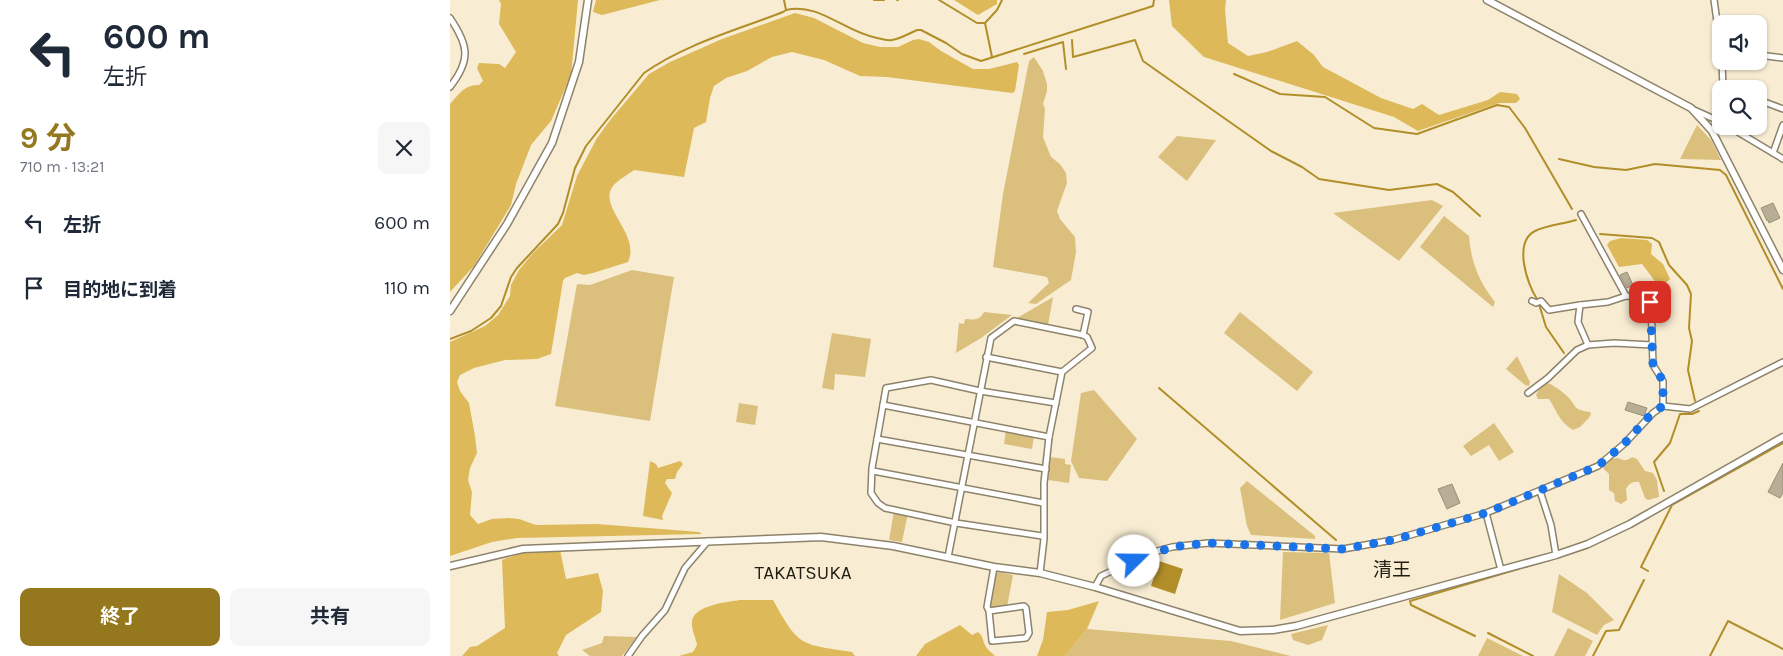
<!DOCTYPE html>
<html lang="ja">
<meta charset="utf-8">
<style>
:root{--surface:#fff;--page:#f6f6f7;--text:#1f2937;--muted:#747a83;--accent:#95771e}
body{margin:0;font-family:Karla,"Noto Sans JP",sans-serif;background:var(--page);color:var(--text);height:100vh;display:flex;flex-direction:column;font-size:19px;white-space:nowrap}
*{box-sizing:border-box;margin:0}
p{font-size:16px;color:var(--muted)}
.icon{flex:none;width:28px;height:28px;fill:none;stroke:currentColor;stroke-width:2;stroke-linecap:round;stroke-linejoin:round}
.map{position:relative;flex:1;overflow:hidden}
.side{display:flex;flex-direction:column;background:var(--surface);width:450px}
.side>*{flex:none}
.hud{background:#fff;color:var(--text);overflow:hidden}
.tools{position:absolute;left:1262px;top:15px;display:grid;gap:10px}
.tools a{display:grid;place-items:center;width:55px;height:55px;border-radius:10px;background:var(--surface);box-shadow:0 1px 4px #0004;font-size:25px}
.pin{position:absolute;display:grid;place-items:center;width:42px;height:42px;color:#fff;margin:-21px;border-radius:10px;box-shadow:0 2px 8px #0006}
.me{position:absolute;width:55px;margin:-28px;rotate:68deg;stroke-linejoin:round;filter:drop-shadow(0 0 4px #0008)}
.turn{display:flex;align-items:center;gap:18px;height:105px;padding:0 20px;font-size:22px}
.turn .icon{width:65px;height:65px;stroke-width:2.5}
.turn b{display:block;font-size:35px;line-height:42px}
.round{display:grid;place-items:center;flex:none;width:52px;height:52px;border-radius:10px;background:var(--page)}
.summary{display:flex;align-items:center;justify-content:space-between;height:85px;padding:0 20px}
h1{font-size:30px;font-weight:700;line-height:38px;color:var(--accent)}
.action{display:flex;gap:10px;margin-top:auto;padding:10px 20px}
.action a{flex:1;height:58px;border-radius:10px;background:var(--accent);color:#fff;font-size:20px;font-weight:700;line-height:58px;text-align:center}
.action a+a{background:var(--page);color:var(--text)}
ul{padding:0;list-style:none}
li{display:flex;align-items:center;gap:15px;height:65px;padding:0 20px}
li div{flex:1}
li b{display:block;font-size:19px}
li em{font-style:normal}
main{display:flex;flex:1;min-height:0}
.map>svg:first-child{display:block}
</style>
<main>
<section class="side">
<div class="hud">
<div class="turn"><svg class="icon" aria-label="left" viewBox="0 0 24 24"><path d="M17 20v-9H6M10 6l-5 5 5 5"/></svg><div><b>600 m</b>左折</div></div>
</div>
<div class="summary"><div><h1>9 分</h1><p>710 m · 13:21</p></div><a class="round"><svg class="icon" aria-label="close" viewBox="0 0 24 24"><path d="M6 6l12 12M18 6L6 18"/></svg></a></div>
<ul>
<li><svg class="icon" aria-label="left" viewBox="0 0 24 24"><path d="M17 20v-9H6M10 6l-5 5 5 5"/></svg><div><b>左折</b></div><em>600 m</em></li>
<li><svg class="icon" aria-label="arrive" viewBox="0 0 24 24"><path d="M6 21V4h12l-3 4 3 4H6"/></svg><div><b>目的地に到着</b></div><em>110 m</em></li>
</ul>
<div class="action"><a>終了</a><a>共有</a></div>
</section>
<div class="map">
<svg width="1333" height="656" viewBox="0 0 1333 656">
<rect width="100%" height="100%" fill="#f8edd3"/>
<g fill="#dbc07d">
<path d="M584,57l9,14 4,13v7l-4,13 2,5 -2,28 8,20 9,7 6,9 1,10 -10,28 3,8 15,18 1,15 -5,28 -35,24 -8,-1 21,-20 -2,-6 -54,-10 10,-73 26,-133z"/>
<path d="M1247,125l14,15 10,20 -41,-1z"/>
<path d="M727,136l39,4 -29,41 -29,-24z"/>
<path d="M982,200l11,6 -44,55 -66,-48z"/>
<path d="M994,216l25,20c2,26 10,46 26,66l-2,5 -73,-60z"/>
<path d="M182,270l42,7 -24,144 -95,-15 22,-122 13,1z"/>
<path d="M603,297l-5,28 -31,-7z"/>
<path d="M534,312l28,3 -31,23 -25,15 3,-30 5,1 1,-5c9,1 15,1 19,-7z"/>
<path d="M790,312l73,60 -16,19 -73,-58z"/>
<path d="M382,333l39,6 -6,38 -30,-3 -1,16 -12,-2z"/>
<path d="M1067,356l13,26 -1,4 -4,-1 -19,-16z"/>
<path d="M1098,383c7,3 15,9 20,14 10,10 3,12 22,15l1,2 -3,5 -8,8 -7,3c-14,-8 -16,-19 -24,-31h-11l-2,-4 4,-8z"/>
<path d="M644,390l43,49 -30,42 -28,-3 -8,-17 10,-68z"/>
<path d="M289,403l19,3 -3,19 -19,-3z"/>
<path d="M1044,423l20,29 -15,9 -10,-16 -18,11 -8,-10z"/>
<path d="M556,430l28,6 -2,13 -28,-5z"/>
<path d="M600,457l15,2v5l6,1 -2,18 -21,-3z"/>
<path d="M1182,457l5,2 8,12 8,2 4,7 2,17 -11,3 -3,-2 -6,-16c-7,-1 -10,2 -13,7l1,11 -6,4 -6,-3 -1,-8 -5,-3v-16l-6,-6 8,-9 7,-1c6,3 9,3 14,-1z"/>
<path d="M797,481l68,55v3l-64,-4 -4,-9 -7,-38z"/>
<path d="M444,511l14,2 -6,29 -13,-2z"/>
<path d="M833,552l46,1 6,50 -55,17z"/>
<path d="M548,572l15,3 -6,32 -14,2 -3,-5 6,-30z"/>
<path d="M1109,574l28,19 27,27 -10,5 -7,10 -45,-23z"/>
<path d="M878,625l-6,15 -14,5 -15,-5 -2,-6z"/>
<path d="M1118,628l25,13 -8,15h-31z"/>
<path d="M637,629l144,12 60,15h-226z"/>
<path d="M154,636l33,1 -15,19h-32l-8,-6 20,-7z"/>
<path d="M1037,638l36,18h-45z"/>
</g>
<g fill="#ddb959">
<path d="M49,0h79l-7,75 -20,46 -20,24 -15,39 -5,21 -37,61 -24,26v-188c8,-9 15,-20 29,-19l4,-4 -6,-13 2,-5 20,1 6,4 11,-16 -17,-28 2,-20z"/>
<path d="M146,0h64l-58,15 -9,-3z"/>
<path d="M504,0h43v4l-19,11z"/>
<path d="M719,0h57l-1,10 3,33 20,13 19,-4 30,-11 17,14 9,12 58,31 32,11 9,-5 17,11 49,-15 12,-8 17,2 3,5 -4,4h-17l-81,28 -24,-14 -190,-60 -32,-31z"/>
<path d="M345,13l19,5 49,25 17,4h18l15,-7 6,-1 10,3 12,9 32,18h16l28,-7 2,3 -4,26 -3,2 -125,-16 -27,-1 -36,-16 -32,-8 -20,5 -25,14 -21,7 -12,8 -4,12 -4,24 -12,6 -10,49 -50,-7c-7,5 -16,10 -21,16 -16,21 28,48 15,76l-35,11 -9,2 -7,-2 -12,5 -2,3 -12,73 -14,5 -32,1 -31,8 -14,7 -3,7 3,9 9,12 6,33 2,17 -7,15 -2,12 4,12 -2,23 8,9 14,-5 16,-1 11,1 17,6 61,-1 102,8 3,2 -185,4 -25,4 -42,14v-214l35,-16 13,-11 12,-19 1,-11 8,-15 14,-17 29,-28 15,-49 20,-38 14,-19 38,-45 21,-12 52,-23z"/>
<path d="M1171,238l26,2 5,4 -1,10 12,10 7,15 -6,5 -6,1 -16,-21 -23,3 -12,-22 3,-4z"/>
<path d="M200,461l6,3 2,4 22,-7 3,3 -6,8 -2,7h-8l-2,4 7,10 -10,23 1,4 -20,-4z"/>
<path d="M110,550l6,29 32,-6 5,18 -2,21 -35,23 -9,18 2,3h-97l8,-9 7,-1 28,-18 -3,-68 19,-7z"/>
<path d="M290,600h33c26,47 27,44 79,52l3,4h-176l14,-4 4,-7c-1,-7 -6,-16 -5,-23 1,-17 36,-20 48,-22z"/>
<path d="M649,601l-12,28 -22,27h-28l6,-16 4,-28 21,-2z"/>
<path d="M510,625l12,10 6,-3c6,5 4,8 8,15 1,2 6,6 9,9h-79l9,-12z"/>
</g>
<path fill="#b18e28" d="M709,561l24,8 -8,25 -24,-8z"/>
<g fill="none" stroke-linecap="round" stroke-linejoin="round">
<g stroke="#b18e28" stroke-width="2">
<path d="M424,0h10"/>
<path d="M447,0h1"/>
<path d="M489,0l38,23h8l12,-13 5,-10"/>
<path d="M336,10c33,-8 58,22 91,28 4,1 11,3 15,2 8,-1 18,-7 25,-10h4l25,13 16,11 19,7 172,-55 1,-6"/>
<path d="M535,23l7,34"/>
<path d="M622,40l1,17 62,-17 8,21 128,90 31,16 17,12 70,11 48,-6 16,8 27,24"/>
<path d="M574,54l39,-12 3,27"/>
<path d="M784,74l46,20 45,3 49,31 43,6 80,-29 12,2 16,21 47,81"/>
<path d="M1109,159l35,8 32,3 29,-6 65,6 6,5 57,114"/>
<path d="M1150,234l52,4 7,4 10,23 18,20 4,9 -2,34 3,13 -4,29 7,31"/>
<path d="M1087,299c-10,-15 -24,-57 -2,-68 12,-6 28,-7 41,-11"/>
<path d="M1089,304l7,23 18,26"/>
<path d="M0,339l21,-8 20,-13 10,-12 10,-29 6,-9 41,-44 5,-11 12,-45 11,-22 58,-73c41,-29 93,-43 139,-61l3,-2 -2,-10"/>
<path d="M709,388l177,152"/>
<path d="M1214,491l-10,-29 16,-19 10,-29h12l7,-3"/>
<path d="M1109,557l28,-9"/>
<path d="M1198,571l-7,-4 31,-62 111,-62"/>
<path d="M1038,633l45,23"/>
<path d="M1025,636l-64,-31 -1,-4 142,-42"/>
<path d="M1143,656l13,-25 13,-1 25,-50"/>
<path d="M1260,656l18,-35 55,28"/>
</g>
</g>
<g fill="#b8ae95" stroke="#9a9078">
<path d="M1323,203l7,15 -11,5 -1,-3 -1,1 -6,-13z"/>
<path d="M1177,272l6,13 -6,3 -7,-13z"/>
<path d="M1178,402l19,6 -3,8 -19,-6z"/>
<path d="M1333,463v30l-3,5 -12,-6z"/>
<path d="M1002,484l8,19 -13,6 -9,-20z"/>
</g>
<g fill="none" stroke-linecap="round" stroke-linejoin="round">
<defs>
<g id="minor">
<path d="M1264,0l7,50"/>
<path d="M0,18c19,28 21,42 0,69"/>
<path d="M1309,55l24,3"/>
<path d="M1272,61l1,28"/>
<path d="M1309,100l24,9"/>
<path d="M1244,110l27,12"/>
<path d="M1278,126l55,33"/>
<path d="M1262,131l6,-11 3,-19"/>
<path d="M1323,153l10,-28"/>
<path d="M1131,214l45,82 21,2 4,4 2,63 10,16v25"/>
<path d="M1082,301l4,2 5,-2 8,9 31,-5"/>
<path d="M626,309l12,3 -5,23"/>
<path d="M1138,345l-10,-23 2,-17 28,-3 18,-6"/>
<path d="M536,357l76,15"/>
<path d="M1078,393l20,-15 29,-28 11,-5 26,-2 38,2"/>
<path d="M433,405l166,32"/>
<path d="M427,439l169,30"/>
<path d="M423,471l170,32"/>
<path d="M1090,491l11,34 5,30"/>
<path d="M1036,513l15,57"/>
<path d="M592,536l-86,-13 -71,-15 -7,-5 -7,-10 1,-25 14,-80 45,-8 49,11 76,12"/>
<path d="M498,557l43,-219 23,-17 69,14 4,2 5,11 -30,24 -13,65 -5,46v56l-4,34"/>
<path d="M645,587l6,-11 49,-23 22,-6 36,-4 135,6 50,-9 93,-27 112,-47 26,-22 29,-31 10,-7 27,3 93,-47"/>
<path d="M539,611l35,-5 2,2 3,25 -3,5 -34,3 -3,-30 -2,-4 7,-40"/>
<path d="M178,656l14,-20 23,-26 20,-42 23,-27"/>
</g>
<g id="tertiary">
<path d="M1037,0l204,108 21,23 71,139"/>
<path d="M0,311l57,-87 45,-81 27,-81 9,-62"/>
<path d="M0,566l73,-17 298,-12 72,9 101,21 46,6 55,14 145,44 33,-1 23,-4 260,-71 32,-11 42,-20 153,-87"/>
</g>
</defs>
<use href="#minor" stroke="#8d836b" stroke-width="8"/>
<use href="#tertiary" stroke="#8d836b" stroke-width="9"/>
<use href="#minor" stroke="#fff" stroke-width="5"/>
<use href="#tertiary" stroke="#fff" stroke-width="6"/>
</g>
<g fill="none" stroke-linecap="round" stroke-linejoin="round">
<path stroke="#1a73e8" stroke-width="9" stroke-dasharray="0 16.2" d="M684,561l38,-14 36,-4 135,6 50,-9 93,-27 112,-47 26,-22 28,-31 11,-7v-25l-10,-16 -3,-63"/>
</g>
<g text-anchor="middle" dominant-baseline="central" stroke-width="5" stroke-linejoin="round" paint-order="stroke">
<g font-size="19" fill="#201d13" stroke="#f8edd3">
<text x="942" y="570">清王</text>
<text x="353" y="573">TAKATSUKA</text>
</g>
</g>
</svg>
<div class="tools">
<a><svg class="icon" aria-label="sound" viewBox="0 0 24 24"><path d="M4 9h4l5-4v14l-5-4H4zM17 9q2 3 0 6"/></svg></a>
<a><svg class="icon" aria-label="search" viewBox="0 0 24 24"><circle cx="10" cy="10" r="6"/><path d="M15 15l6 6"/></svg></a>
</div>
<div class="pin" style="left:1200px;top:302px;background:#d93025"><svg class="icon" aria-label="arrive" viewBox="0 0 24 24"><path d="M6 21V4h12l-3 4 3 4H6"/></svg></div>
<svg class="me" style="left:684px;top:561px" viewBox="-20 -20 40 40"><circle r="19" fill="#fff"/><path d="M0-13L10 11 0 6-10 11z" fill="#1a73e8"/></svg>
</div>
</main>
